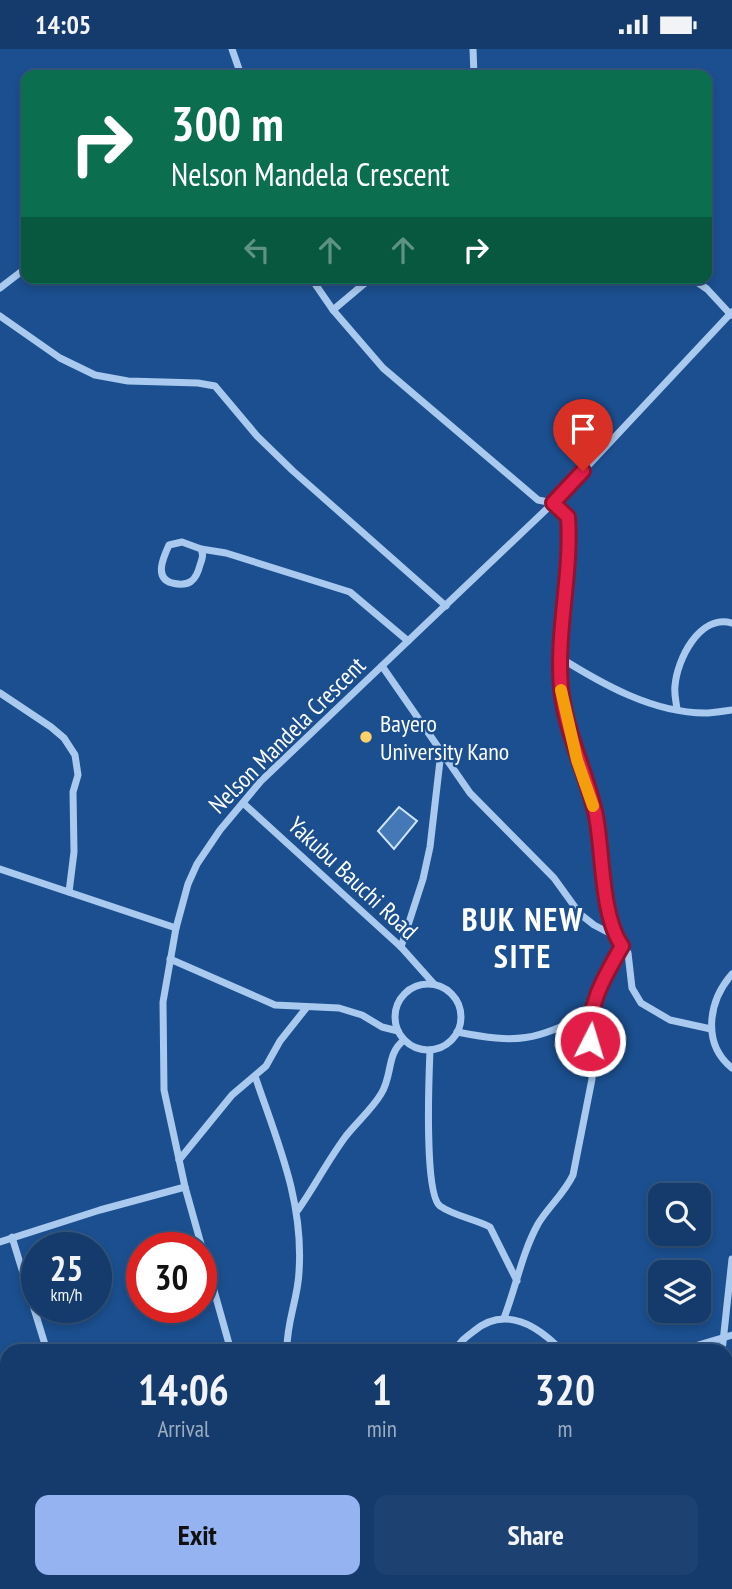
<!DOCTYPE html>
<style>
:root{--surface:#143b6b;--page:#1d4271;--text:#f1f3f6;--muted:#9dadc1;--line:#33557e;--accent:#95b2f1}
body{margin:0;font-family:"PT Sans Narrow",sans-serif;background:var(--page);color:var(--text);height:100vh;display:flex;flex-direction:column;font-size:26px;white-space:nowrap}
*{box-sizing:border-box;margin:0}
p{font-size:23px;color:var(--muted)}
.icon{flex:none;width:38px;height:38px;fill:none;stroke:currentColor;stroke-width:2;stroke-linecap:round;stroke-linejoin:round}
.map{position:relative;flex:1;overflow:hidden}
.details{position:absolute;left:0px;top:1295px;width:733px;height:245px;display:flex;flex-direction:column;background:var(--surface);border-radius:21px 21px 0 0;box-shadow:0 4px 10px #0003,0 0 0 2px var(--line)}
.details>*{flex:none}
.top-card{position:absolute;left:21px;top:21px;width:691px;height:214px;border-radius:14px;box-shadow:0 4px 10px #0003,0 0 0 2px var(--line);background:#0b6e4f;color:#fff;overflow:hidden}
.fabs{position:absolute;left:648px;top:1134px;display:grid;gap:14px}
.fabs a{display:grid;place-items:center;width:63px;height:63px;border-radius:14px;background:var(--surface);box-shadow:0 4px 10px #0003,0 0 0 2px var(--line);font-size:35px}
.speed{position:absolute;left:21px;top:1183px;display:flex;gap:14px;font-size:35px;font-weight:700;text-align:center}
.speed>*{display:grid;place-content:center;width:91px;height:91px;border-radius:50%;background:var(--surface);box-shadow:0 4px 10px #0003,0 0 0 2px var(--line);line-height:1}
.speed small{font-size:18px;font-weight:400}
.speed .limit{border:10px solid #d22;background:#fff;color:#111}
.pin{position:absolute;display:grid;place-items:center;width:60px;height:60px;color:#fff;margin:-72px -30px;border-radius:50% 50% 50% 0;rotate:-45deg;box-shadow:0 0 7px #0007}
.pin .icon{rotate:45deg}
.me{position:absolute;width:77px;margin:-38px;rotate:5deg;stroke-linejoin:round;filter:drop-shadow(0 0 5px #0008)}
.turn{display:flex;align-items:center;gap:24px;height:147px;padding:0 35px;font-size:32px}
.turn .icon{width:91px;height:91px;stroke-width:2.5}
.turn b{display:block;font-size:49px;line-height:60px}
.lanes{display:flex;align-items:center;height:66px;padding:0 35px;background:#0003;justify-content:center;gap:35px;direction:ltr}
.lanes .off{opacity:.35}
.eta{display:flex;justify-content:space-evenly;align-items:center;height:119px;text-align:center}
.eta b{font-size:42px;font-weight:700;line-height:49px}
.button{display:flex;gap:14px;margin-top:auto;padding:14px 35px}
.button a{flex:1;height:80px;border-radius:14px;background:var(--accent);color:#111;font-size:28px;font-weight:700;line-height:80px;text-align:center}
.button a+a{background:var(--page);color:var(--text)}
.status{display:flex;justify-content:space-between;align-items:center;height:49px;padding:0 35px;background:var(--surface);direction:ltr}
.status svg{height:19px;fill:currentColor}
.map>svg:first-child{display:block}
</style>
<div class="status"><b>14:05</b><svg viewBox="0 0 49 12"><path d="M0 12V9h3v3zM5 12V6h3v6zM10 12V3h3v9zM15 12V0h3v12zM26 1h20v11H26zM47 4h2v5h-2z"/></svg></div>
<div class="map">
<svg width="732" height="1540" viewBox="0 0 732 1540">
<rect width="100%" height="100%" fill="#1b4f8f"/>
<path fill="#4478b7" stroke="#cfe3fa" stroke-width="2" d="M399,758l18,14 -23,28 -16,-18z"/>
<g fill="none" stroke-linecap="round" stroke-linejoin="round">
<g stroke="#a9c9ee" stroke-width="7">
<path d="M232,0l9,26"/>
<path d="M473,0l1,26"/>
<path d="M311,229l22,32 50,58 155,132 15,3 15,14 2,21 -11,119 2,34 16,69 19,57 2,26 17,93 13,17 4,35 9,15 29,17 41,9"/>
<path d="M691,229l16,11 24,26"/>
<path d="M0,239l26,-20"/>
<path d="M333,261l38,-32"/>
<path d="M0,267l60,42 35,17 33,6 70,2 17,3 42,50 36,35 153,135"/>
<path d="M201,500c3,7 1,10 -1,16 -4,16 -11,22 -28,18 -18,-5 -9,-25 -3,-38l13,-3 19,7 25,4 124,39 58,49"/>
<path d="M559,608c43,27 94,56 146,56 9,0 18,-2 27,-3"/>
<path d="M382,617l88,127 84,85 26,36 14,11 21,11"/>
<path d="M0,644l51,34 13,11 11,17 3,20 -5,17 1,60 -5,40"/>
<path d="M677,660c-1,-8 -3,-15 -2,-23 2,-26 24,-72 57,-63"/>
<path d="M243,754l158,144 33,37"/>
<path d="M0,820l176,59"/>
<path d="M401,898l22,-68 7,-32 11,-95"/>
<path d="M170,910l105,46 64,3 23,7 20,12 16,4"/>
<path d="M732,925c-23,26 -31,69 0,94"/>
<circle cx="428" cy="968" r="33"/>
<path d="M457,983c62,12 77,9 133,-19"/>
<path d="M430,1001c-1,24 -6,144 10,156 14,10 35,13 50,21l27,54"/>
<path d="M255,1027c22,65 49,125 44,196 -1,27 -13,51 -12,79"/>
<path d="M179,1111l53,-65 34,-29 14,-25 27,-34"/>
<path d="M298,1161c17,-24 30,-50 48,-74 11,-14 26,-27 35,-42 12,-19 5,-40 23,-54"/>
<path d="M12,1188l35,114"/>
<path d="M0,1193l100,-32 85,-23"/>
<path d="M504,1269c12,-31 18,-65 34,-94 10,-17 26,-30 35,-49l19,-96 -3,-53 1,-13 10,-28 22,-40"/>
<path d="M231,1302l-46,-164 -21,-97 -1,-88 13,-74 12,-44 9,-20 23,-34 41,-49 292,-278 179,-191"/>
<path d="M455,1302c4,-9 11,-14 19,-20 31,-26 64,-5 88,20"/>
<path d="M678,1302l54,-16"/>
<path d="M722,1302l10,-92"/>
<path d="M0,1357l7,5"/>
<path d="M726,1401l6,-5"/>
<path d="M726,1502l6,8"/>
<path d="M292,1533l2,7"/>
<path d="M575,1540l4,-7"/>
</g>
</g>
<g fill="none" stroke-linecap="round" stroke-linejoin="round">
<defs>
<path id="route" d="M583,422l-30,32 15,14c4,57 -12,114 -7,171 4,44 26,85 35,128 7,36 5,100 26,130 -17,30 -35,59 -32,95"/>
</defs>
<use href="#route" stroke="#92132f" stroke-width="18"/>
<use href="#route" stroke="#e11d48" stroke-width="12"/>
<path stroke="#f59e0b" stroke-width="12" d="M561,641l16,70 16,46"/>
</g>
<circle fill="#ffd166" stroke="#1b4f8f" stroke-width="2.5" cx="366" cy="688" r="7"/>
<g text-anchor="middle" dominant-baseline="central" stroke-width="5" stroke-linejoin="round" paint-order="stroke">
<g font-size="24" fill="#fff" stroke="#1b4f8f" text-anchor="start">
<text x="380" y="674">Bayero<tspan x="380" dy="28">University Kano</tspan></text>
</g>
<g font-size="24" fill="#fff" stroke="#1b4f8f">
<text transform="translate(287 686) rotate(-45)">Nelson Mandela Crescent</text>
<text transform="translate(353 829) rotate(43)">Yakubu Bauchi Road</text>
</g>
<g font-size="32" font-weight="bold" letter-spacing="2" fill="#fff" stroke="#1b4f8f">
<text x="523" y="870">BUK NEW<tspan x="523" dy="37">SITE</tspan></text>
</g>
</g>
</svg>
<div class="fabs">
<a><svg class="icon" aria-label="search" viewBox="0 0 24 24"><circle cx="10" cy="10" r="6"/><path d="M15 15l6 6"/></svg></a>
<a><svg class="icon" aria-label="layers" viewBox="0 0 24 24"><path d="M12 4l9 5-9 5-9-5zM3 14l9 5 9-5"/></svg></a>
</div>
<div class="speed"><div>25<small>km/h</small></div><div class="limit">30</div></div>
<div class="pin" style="left:583px;top:422px;background:#d93025"><svg class="icon" aria-label="arrive" viewBox="0 0 24 24"><path d="M6 21V4h12l-3 4 3 4H6"/></svg></div>
<svg class="me" style="left:590px;top:992px" viewBox="-20 -20 40 40"><circle r="17" fill="#e11d48" stroke="#fff" stroke-width="3"/><path d="M0-11L8 9 0 5-8 9z" fill="#fff"/></svg>
<div class="top-card">
<div class="turn"><svg class="icon" aria-label="right" viewBox="0 0 24 24"><path d="M7 20v-9h11M14 6l5 5-5 5"/></svg><div><b>300 m</b>Nelson Mandela Crescent</div></div>
<div class="lanes"><svg class="icon off" aria-label="left" viewBox="0 0 24 24"><path d="M17 20v-9H6M10 6l-5 5 5 5"/></svg><svg class="icon off" aria-label="ahead" viewBox="0 0 24 24"><path d="M12 20V5M6 11l6-6 6 6"/></svg><svg class="icon off" aria-label="ahead" viewBox="0 0 24 24"><path d="M12 20V5M6 11l6-6 6 6"/></svg><svg class="icon" aria-label="right" viewBox="0 0 24 24"><path d="M7 20v-9h11M14 6l5 5-5 5"/></svg></div>
</div>
<section class="details">
<div class="eta">
<div><b>14:06</b><p>Arrival</p></div>
<div><b>1</b><p>min</p></div>
<div><b>320</b><p>m</p></div>
</div>
<div class="button"><a>Exit</a><a>Share</a></div>
</section>
</div>
